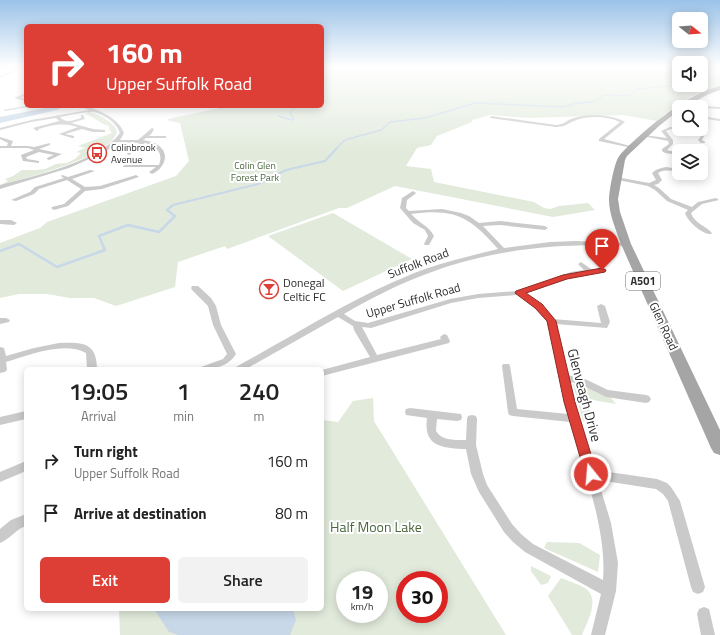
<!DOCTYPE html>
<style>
:root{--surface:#fff;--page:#f2f2f2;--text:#222;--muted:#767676;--accent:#dd3f36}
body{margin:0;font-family:"Titillium Web",sans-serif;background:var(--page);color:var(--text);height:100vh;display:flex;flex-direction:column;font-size:15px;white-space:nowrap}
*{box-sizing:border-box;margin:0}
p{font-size:13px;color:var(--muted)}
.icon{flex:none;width:22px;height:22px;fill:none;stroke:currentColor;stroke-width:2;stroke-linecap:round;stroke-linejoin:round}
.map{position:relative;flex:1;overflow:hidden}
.panel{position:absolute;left:24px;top:367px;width:300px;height:244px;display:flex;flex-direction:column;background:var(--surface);border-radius:6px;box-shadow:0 2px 10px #0003}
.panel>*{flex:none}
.top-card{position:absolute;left:24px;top:24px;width:300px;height:84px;border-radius:6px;box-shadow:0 2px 10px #0003;background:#dd3f36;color:#fff;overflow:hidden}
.needle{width:26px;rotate:107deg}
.tools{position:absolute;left:672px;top:12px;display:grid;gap:8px}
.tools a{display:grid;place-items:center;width:36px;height:36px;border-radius:6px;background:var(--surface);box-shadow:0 2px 10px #0003;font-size:20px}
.speed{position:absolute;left:336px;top:571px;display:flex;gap:8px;font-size:20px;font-weight:700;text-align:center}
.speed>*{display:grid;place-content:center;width:52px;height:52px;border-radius:50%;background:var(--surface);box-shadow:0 2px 10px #0003;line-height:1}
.speed small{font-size:10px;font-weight:400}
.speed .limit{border:6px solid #d22;background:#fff;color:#111}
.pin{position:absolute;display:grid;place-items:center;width:34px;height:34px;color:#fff;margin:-41px -17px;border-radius:50% 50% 50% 0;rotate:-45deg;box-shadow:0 0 4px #0007}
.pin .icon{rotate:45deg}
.me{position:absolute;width:44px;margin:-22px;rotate:343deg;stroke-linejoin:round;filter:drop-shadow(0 0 3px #0008)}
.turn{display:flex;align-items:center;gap:14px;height:84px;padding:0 16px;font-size:18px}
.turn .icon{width:52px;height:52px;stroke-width:2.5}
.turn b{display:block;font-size:28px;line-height:34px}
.eta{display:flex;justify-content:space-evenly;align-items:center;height:68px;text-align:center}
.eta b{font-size:24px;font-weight:600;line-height:28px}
.button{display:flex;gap:8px;margin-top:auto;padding:8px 16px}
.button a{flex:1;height:46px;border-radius:6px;background:var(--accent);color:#fff;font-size:16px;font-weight:600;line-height:46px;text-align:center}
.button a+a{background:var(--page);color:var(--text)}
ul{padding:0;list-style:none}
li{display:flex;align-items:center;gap:12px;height:52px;padding:0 16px}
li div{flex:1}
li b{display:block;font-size:15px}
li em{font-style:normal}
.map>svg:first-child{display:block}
</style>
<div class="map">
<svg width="720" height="635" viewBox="0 0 720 635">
<rect width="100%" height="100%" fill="#fff"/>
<g fill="#e1eadb" fill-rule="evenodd">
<path d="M322,66h357v19h22v-18l19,1v19c-24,4 -46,18 -63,34l-34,-6 -94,3 -39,-3 -18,5v2l-35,14 -6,9 -14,3 -11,18 25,3 3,13 100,20 10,6 6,1 9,-3 29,-3 7,7 -42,7 -158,-31 -48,22h-8l-112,41 -2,-3 -47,16 -3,25 -59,19 -22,-8h-24l-23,-4h-28l-19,4v-55l40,-15 7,-6 129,-46 13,-15 -9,-38 -11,-2 -1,-2 62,-13h92z"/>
<path d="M89,112c10,3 25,9 28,20 -8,26 -92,46 -117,53l8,-4 -3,-2 8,-3 9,-6h15l8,-1 11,-5 11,-1 8,-4 6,-6 -5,-1 9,-4 -7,-2 34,-13 -3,-4v-3c-9,-2 -15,-9 -24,-13z"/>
<path d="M333,213l79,46 -69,32 -75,-55z"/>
<path d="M575,383h4l32,15 5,6 -29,-5 5,23 -9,-1 -10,-37z"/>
<path d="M373,398l1,23 132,214h-386l-1,-26h203v-189l16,2 15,-21zM345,580h34v34h-34zM405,580h34v34h-34z"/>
<path d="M547,542l32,1 21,12 -2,17 -54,-24z"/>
<path d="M531,566l20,10 -3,7 -7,2 -10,-14z"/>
<path d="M561,578c8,3 17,6 24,10 16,11 2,34 -3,47h-10l-24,-39z"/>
</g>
<path fill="#c8d8e9" d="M154,609h139l3,11 -6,15h-112l-9,-3z"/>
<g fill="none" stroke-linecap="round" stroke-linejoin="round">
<g stroke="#c8d8e9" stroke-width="1">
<path d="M701,81l19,-4"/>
<path d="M577,103l16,-1 12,-7 25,1 5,-6 4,-1 42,-4"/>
</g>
<g stroke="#c8d8e9" stroke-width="1.5">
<path d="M278,116l14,4 2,-1 -4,-7 4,-4 7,-2"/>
<path d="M336,149l9,-9 36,-10 9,-8 35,-4 50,-15 89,4 13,-4 16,-1"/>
</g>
<path stroke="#c8d8e9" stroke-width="2" d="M171,207l2,-2 85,-21 28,-14 39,-9 12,-13"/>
<path stroke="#c8d8e9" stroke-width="2.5" d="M0,251l19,-7 38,23 48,-17 -6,-14 29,-11 31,7 16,-16 -8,-6 5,-4"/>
<path fill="#c8d8e9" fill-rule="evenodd" d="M55,106l6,2 -4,2 -57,13v-6z"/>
<g fill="#cacaca" fill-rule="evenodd">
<path d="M0,67h21l1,1 -22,10v-2l16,-7h-16z"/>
<path d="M26,93v2l-6,3 6,1v2l-12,-3z"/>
<path d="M26,106h7l-28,5 -2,-1z"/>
<path d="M44,106h4l1,1 -2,1z"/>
<path d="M78,106c16,0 41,12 46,27l-4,7h18l14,-12 2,1 -2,4 -3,3h17v2h-20l-3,2c5,1 11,2 15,5 13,9 6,24 -6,29l-3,-2 7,-5h-33v-1l2,-1h34c5,-12 -3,-19 -14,-22l-13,7 -1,4 -2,1 -2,-1 1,-6 12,-5 -22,-1 -13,10 -36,16 -69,21v-4c34,-9 99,-23 120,-52 -3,-10 -16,-19 -26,-21 -8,-1 -26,4 -34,5 6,7 13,3 21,1v-3h2l2,4 -14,4 22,6 12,1v2h-12l-11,-3 -17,5 9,2v2h-2l-13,-4 19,-7c-16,-5 -25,-2 -40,2l1,1 -2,1 -4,-3 26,-7 -3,-3 -25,4 -31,8v-2l31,-8 58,-10z"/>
<path d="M214,106h5l4,2 -2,1z"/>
<path d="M702,106l18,1v2l-17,-1z"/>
<path d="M491,116l65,9c7,0 10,-4 15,-6 14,-6 42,-5 54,3l-21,17 30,8 -2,1 -33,-7v-2l21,-17c-12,-6 -34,-7 -46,-1 -7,3 -10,6 -18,6l-66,-9z"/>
<path d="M701,116l19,3v2l-19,-3z"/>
<path d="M670,127h9l1,2h-9l-5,2 7,9v4l-6,6 12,3v2l-14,-2 -3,-2v-2l7,-5 -1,-3 -26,-5 2,-1 23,3 -6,-7z"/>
<path d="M692,129l15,2 -5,9 3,2v1h-4l-3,-3 5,-7z"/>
<path d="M0,137l13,4 -2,5h17l6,1 16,-4v2l-11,4 23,5 -13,6 -2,-1v-1l7,-3 -15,-3 -13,5 1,2 12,2v2l-16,-2 -2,-6 13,-5 -6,-2h-28v-2h7l1,-3 -8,-4z"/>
<path d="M666,167l13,2v2c-8,0 -15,-2 -21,2l4,7 -4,4 -4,1 5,3 12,11 21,8 6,-5 18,-4 3,2 -17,4 -11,9c3,10 15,13 21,20l-1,1c-8,1 -24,-13 -26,-21l3,-3 -21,-9 -12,-11 -7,-4 -35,-7 3,-2 33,6 7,-3 -4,-7c4,-4 9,-5 14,-6z"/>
<path d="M90,170l5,1 -23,8 13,8 15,-1 36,-11 3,2 -37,12 -17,2 -17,15 -14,4 -3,-2 1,-1 12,-3 17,-15 -14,-9 -28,9 -5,5 -18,7 -5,-1 19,-8 5,-5 29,-9 -3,-2 1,-1 6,2z"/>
<path d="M413,191l3,2 -1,1 -8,6 -1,8 3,3 33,-2 19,4 8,3 10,7 21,-2 45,5 3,2 -3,2 -45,-5 -17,1 21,22 46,-6 26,-1 52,2 1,1 -3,2c-67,-3 -134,3 -197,27 -30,11 -58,25 -85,41l11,7 13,2 82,-24 28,-5 40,-3 53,-19 13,-2 -6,-6 3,-2 10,7h13l2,1 -2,1 -29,5 -50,18 16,10 12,15 48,4 -4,-17 4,-2 4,2 5,16 -3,6 -51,-4 12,51 17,4 23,11 38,5 3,1 2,3 -2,3 -3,1 -40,-6 -26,-13 -10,-2 9,37 16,51 62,9 10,4 4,4 9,14 25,86 -2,5 -5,2 -5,-2 -2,-5 -23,-86 -5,-7 -7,-5 -58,-9 13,43 7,40 -2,28 -11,44h-14l10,-41 -76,-42 -12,-10 -9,-10 -25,-40 -8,-18 -5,-25c-23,-1 -43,-2 -39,-31l-21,-3 -1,-3 1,-3 4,-1 51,6 1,3 -1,3 -4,1 -20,-2 -1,12c6,10 19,9 30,9l1,-21 1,-3 4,-1 4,1 1,3 -1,26 7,29 4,11 25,39 9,10 12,10 70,36c4,-50 -19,-109 -33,-158l-57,-6 -4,-1 -1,-3 -6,-46 1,-2h6l1,2 7,43 51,5 -21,-92 -12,-14 -18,-13 -39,3 -27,5 -80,25 -9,-1 15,28 64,-16 -1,-2 4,-3 3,1 3,6 -1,2 -127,33v-6l48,-13 -16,-27 -1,-4 -15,-9 -92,52h-12l2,-2c62,-34 122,-73 189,-98 24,-8 48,-14 73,-20 -28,-32 -43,-41 -87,-35 9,10 17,11 23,22l-5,9h-4l-1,-1 4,-8 -3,-6 -12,-7 -13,-15 2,-10z"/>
<path d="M0,220h11l6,3 -3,2 -14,-1z"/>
<path d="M192,286h6l13,12 5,8 5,19 15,29c-8,13 -22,15 -37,15l2,-2 22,-8 4,-5 -14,-29 -5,-19 -16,-16 -1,-2z"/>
<path d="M0,318h6l4,2 -1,2 -9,2z"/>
<path d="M59,343c23,-1 38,-1 38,26h-10l-1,-16c-22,-12 -57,2 -80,9l1,8 -2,2 -5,1v-26l4,1 2,8 28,-8z"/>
<path d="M26,411v8l-26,6v-8z"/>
<path d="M26,461v10l-26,11v-10z"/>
<path d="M26,514v12c-10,3 -16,13 -26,17v-14l11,-9z"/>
<path d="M704,607l5,2 6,26h-14l-4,-21 2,-5z"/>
</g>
<g fill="#a5a5a5" fill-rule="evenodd">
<path d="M701,66l19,1v2l-19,-1z"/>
<path d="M720,86v4l-11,4 -25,13h-5v3l-20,16 -32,30 -2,4 -7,39 2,13 11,32 89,186v25l-6,-2 -3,-5 -90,-204c-5,-14 -12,-30 -12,-44 0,-9 5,-35 9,-42 5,-8 13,-14 19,-20 25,-22 51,-43 83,-52z"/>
</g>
</g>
<linearGradient id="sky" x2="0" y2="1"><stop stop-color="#9bc2e8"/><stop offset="0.43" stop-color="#fff"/><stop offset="1" stop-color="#fff" stop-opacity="0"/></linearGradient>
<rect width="720" height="155" fill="url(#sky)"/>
<path fill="#dd3f36" stroke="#902923" d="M602,268l4,2 -1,2 -38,7 -41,14 16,11 14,17 19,81 22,72 -2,4 -4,2 -5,-2 -1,-4 -21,-72 -17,-81 -12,-13 -20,-15 1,-2 47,-16z"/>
<defs>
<symbol id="bus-ring" viewBox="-11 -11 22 22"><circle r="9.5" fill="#fff" stroke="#dd3f36" stroke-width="1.5"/><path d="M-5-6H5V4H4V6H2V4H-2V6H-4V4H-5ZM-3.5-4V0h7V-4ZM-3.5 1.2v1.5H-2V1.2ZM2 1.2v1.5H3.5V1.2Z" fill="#dd3f36"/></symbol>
<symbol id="bar-ring" viewBox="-11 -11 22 22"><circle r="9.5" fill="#fff" stroke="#dd3f36" stroke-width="1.5"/><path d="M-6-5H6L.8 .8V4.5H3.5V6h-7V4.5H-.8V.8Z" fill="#dd3f36"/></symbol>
</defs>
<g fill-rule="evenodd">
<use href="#bus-ring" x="86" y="142" width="22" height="22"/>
<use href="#bar-ring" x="258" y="278" width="22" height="22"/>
</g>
<g text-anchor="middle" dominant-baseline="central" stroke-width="4" stroke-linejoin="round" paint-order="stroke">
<g font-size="10" fill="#2d2d2d" stroke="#fff" text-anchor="start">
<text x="111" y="147">Colinbrook<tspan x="111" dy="12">Avenue</tspan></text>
</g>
<g font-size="10" fill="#4b663d" stroke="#fff">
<text x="255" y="165">Colin Glen<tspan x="255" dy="12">Forest Park</tspan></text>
</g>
<rect fill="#fff" stroke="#6c6c6c" stroke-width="1" x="626" y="272" width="34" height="18" rx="3"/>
<g font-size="11" font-weight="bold" fill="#2d2d2d">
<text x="643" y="281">A501</text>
</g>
<g font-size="12" fill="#2d2d2d" stroke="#fff">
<text transform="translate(418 263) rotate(-21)">Suffolk Road</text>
<text transform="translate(413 300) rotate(-16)">Upper Suffolk Road</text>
<text transform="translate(664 326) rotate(65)">Glen Road</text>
</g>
<g font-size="12" fill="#2d2d2d" stroke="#fff" text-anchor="start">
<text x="283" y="282">Donegal<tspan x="283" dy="14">Celtic FC</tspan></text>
</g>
<g font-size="14" fill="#2d2d2d" stroke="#fff">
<text transform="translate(585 395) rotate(75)">Glenveagh Drive</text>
</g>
<g font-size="14" fill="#4b663d" stroke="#fff">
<text x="376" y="526">Half Moon Lake</text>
</g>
</g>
</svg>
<div class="tools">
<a><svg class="needle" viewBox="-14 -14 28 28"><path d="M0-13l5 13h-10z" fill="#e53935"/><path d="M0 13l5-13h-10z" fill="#767676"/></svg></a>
<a><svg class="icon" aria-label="sound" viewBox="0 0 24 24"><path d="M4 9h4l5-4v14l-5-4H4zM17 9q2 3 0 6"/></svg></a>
<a><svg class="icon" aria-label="search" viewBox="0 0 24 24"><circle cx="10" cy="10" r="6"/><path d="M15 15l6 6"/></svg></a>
<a><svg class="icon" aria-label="layers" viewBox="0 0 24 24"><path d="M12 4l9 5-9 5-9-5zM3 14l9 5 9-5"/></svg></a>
</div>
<div class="speed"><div>19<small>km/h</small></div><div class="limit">30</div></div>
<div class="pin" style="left:602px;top:270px;background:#d93025"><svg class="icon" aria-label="arrive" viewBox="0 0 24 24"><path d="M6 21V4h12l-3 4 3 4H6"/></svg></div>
<svg class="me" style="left:591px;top:474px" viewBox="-20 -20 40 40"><circle r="17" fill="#dd3f36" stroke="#fff" stroke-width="3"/><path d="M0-11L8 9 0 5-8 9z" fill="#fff"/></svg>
<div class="top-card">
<div class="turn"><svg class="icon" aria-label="right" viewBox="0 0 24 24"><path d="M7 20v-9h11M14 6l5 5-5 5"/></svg><div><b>160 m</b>Upper Suffolk Road</div></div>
</div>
<section class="panel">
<div class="eta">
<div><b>19:05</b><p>Arrival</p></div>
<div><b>1</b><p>min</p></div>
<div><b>240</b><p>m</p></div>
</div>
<ul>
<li><svg class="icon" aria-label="right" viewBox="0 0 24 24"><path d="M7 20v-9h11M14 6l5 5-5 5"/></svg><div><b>Turn right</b><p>Upper Suffolk Road</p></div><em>160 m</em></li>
<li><svg class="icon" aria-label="arrive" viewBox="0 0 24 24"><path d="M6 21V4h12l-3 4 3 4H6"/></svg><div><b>Arrive at destination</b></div><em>80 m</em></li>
</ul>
<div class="button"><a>Exit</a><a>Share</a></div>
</section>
</div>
